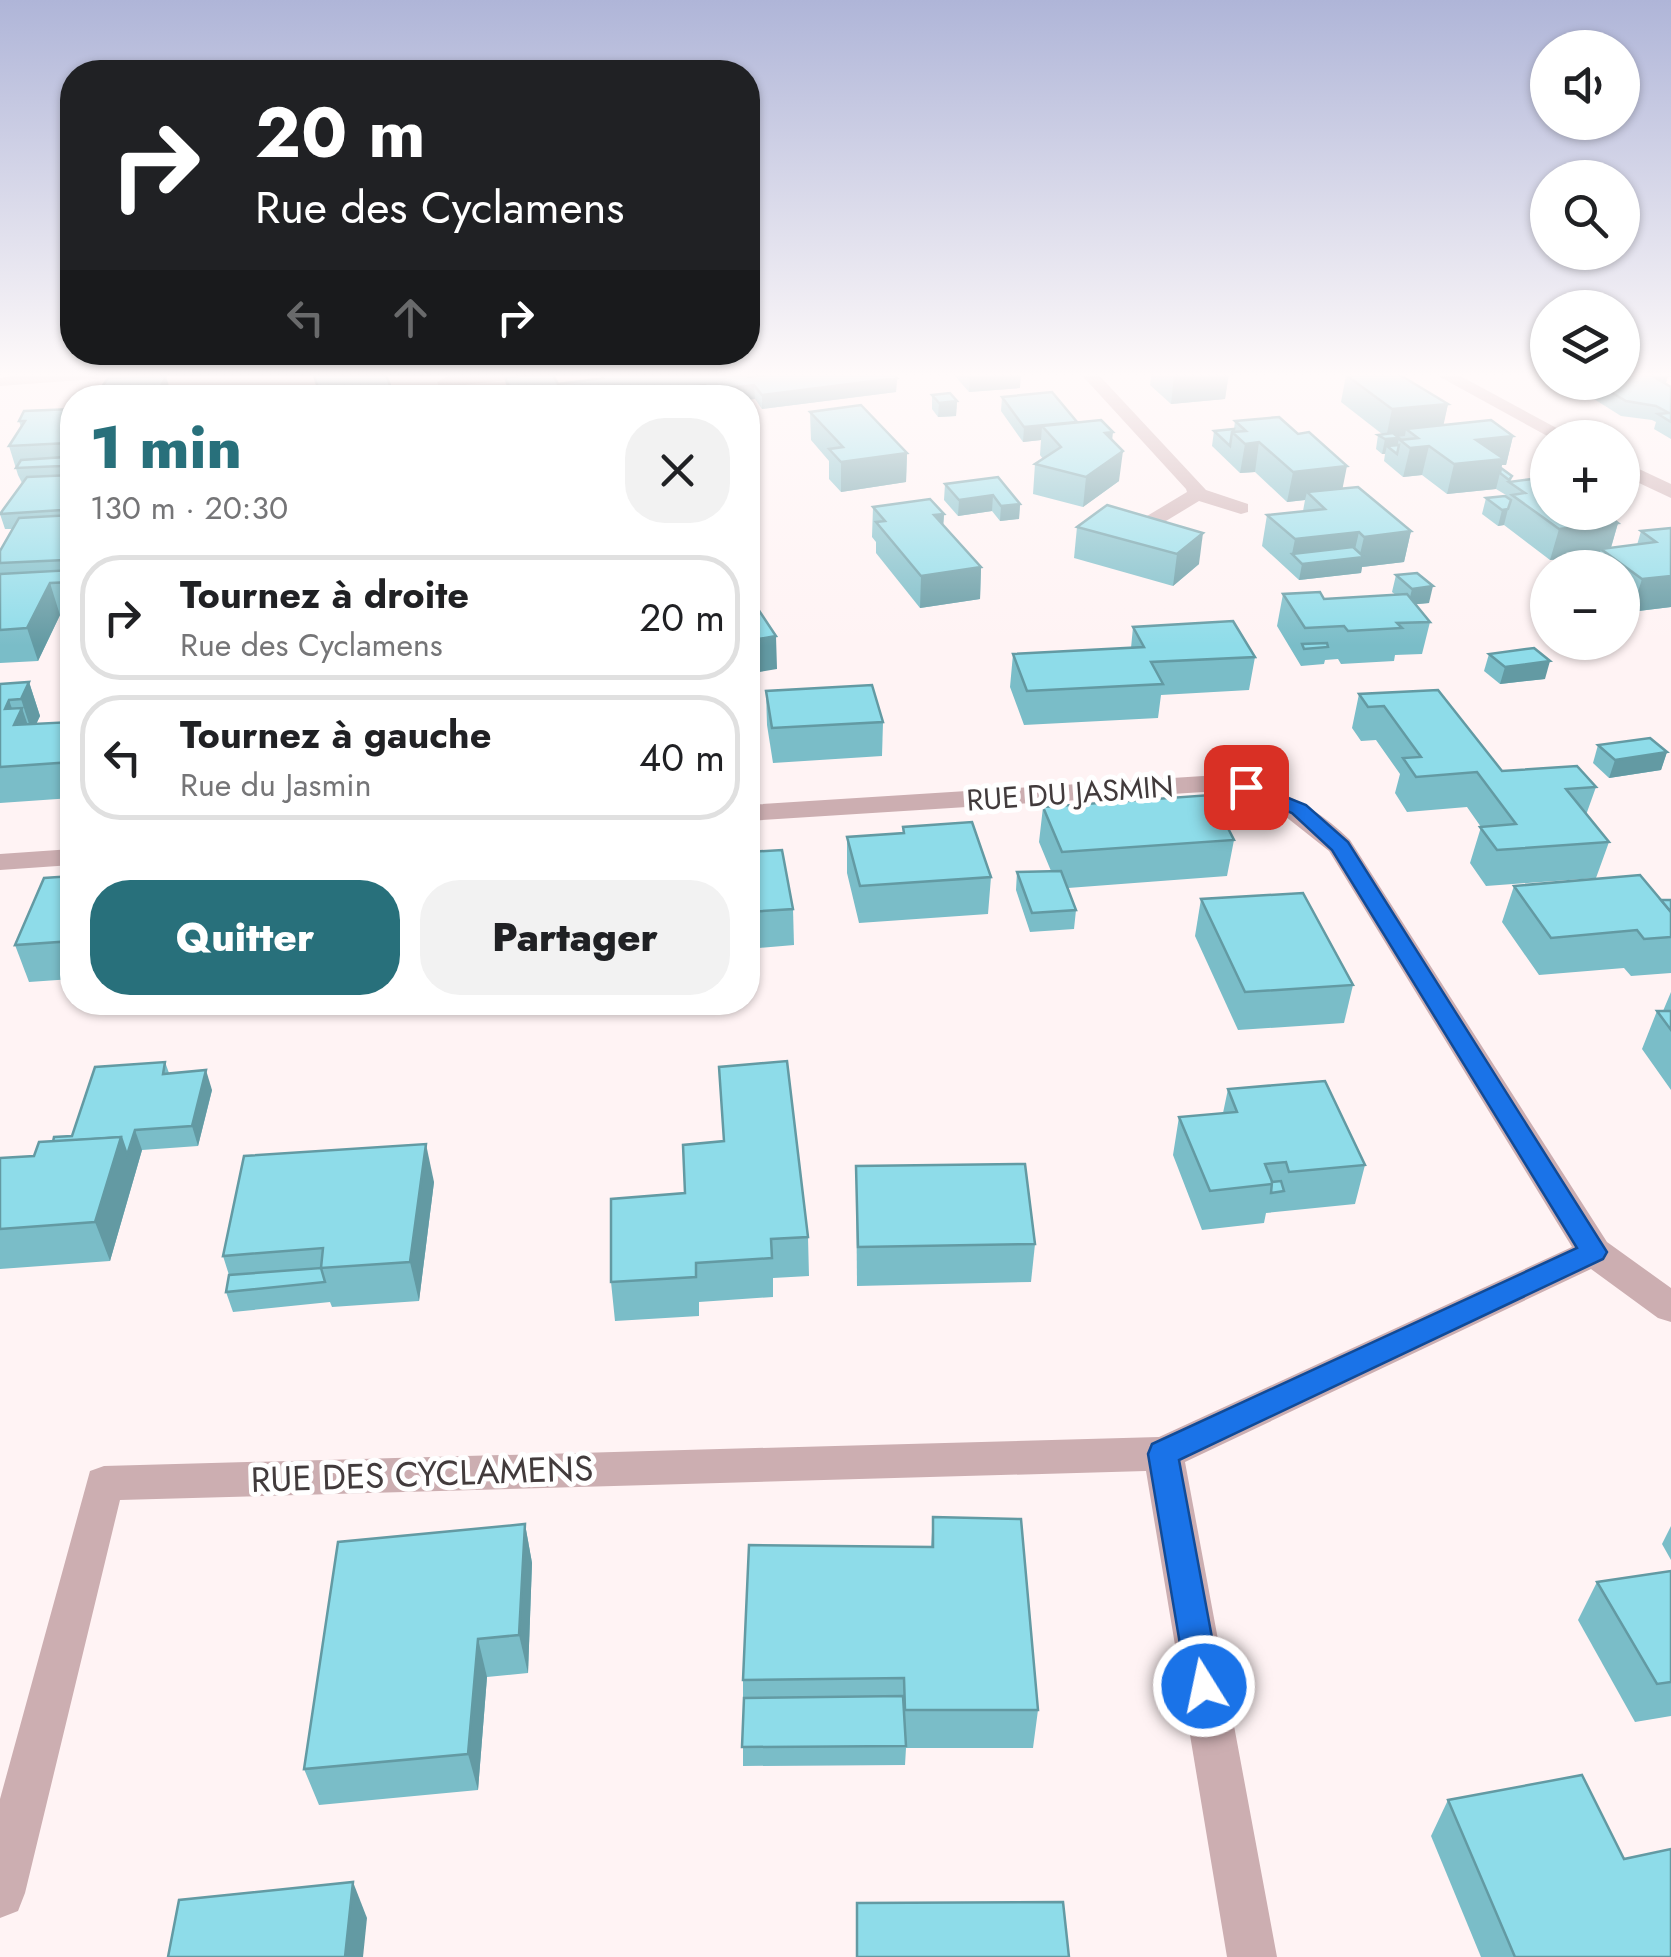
<!DOCTYPE html>
<html lang="fr">
<meta charset="utf-8">
<style>
:root{--surface:#fff;--page:#f2f2f2;--text:#202124;--muted:#757577;--line:#e0e0e0;--accent:#28707b}
body{margin:0;font-family:Jost,sans-serif;background:var(--page);color:var(--text);height:100vh;display:flex;flex-direction:column;font-size:38px;white-space:nowrap}
*{box-sizing:border-box;margin:0}
p{font-size:32px;color:var(--muted)}
.icon{flex:none;width:55px;height:55px;fill:none;stroke:currentColor;stroke-width:2;stroke-linecap:round;stroke-linejoin:round}
.map{position:relative;flex:1;overflow:hidden}
.drawer{position:absolute;left:60px;top:385px;width:700px;height:630px;display:flex;flex-direction:column;background:var(--surface);border-radius:40px;box-shadow:0 2px 8px #0004}
.drawer>*{flex:none}
.guide{position:absolute;left:60px;top:60px;width:700px;height:305px;border-radius:40px;box-shadow:0 2px 8px #0004;background:#202124;color:#fff;overflow:hidden}
.tools{position:absolute;left:1530px;top:30px;display:grid;gap:20px}
.tools a{display:grid;place-items:center;width:110px;height:110px;border-radius:50%;background:var(--surface);box-shadow:0 2px 8px #0004;font-size:50px}
.pin{position:absolute;display:grid;place-items:center;width:85px;height:85px;color:#fff;margin:-42px;border-radius:20px;box-shadow:0 5px 15px #0006}
.me{position:absolute;width:110px;margin:-55px;rotate:350deg;stroke-linejoin:round;filter:drop-shadow(0 0 8px #0008)}
.turn{display:flex;align-items:center;gap:35px;height:210px;padding:0 30px;font-size:45px}
.turn .icon{width:130px;height:130px;stroke-width:2.5}
.turn b{display:block;font-size:70px;line-height:85px}
.lanes{display:flex;align-items:center;height:95px;padding:0 30px;background:#0003;justify-content:center;gap:50px;direction:ltr}
.lanes .off{opacity:.35}
.round{display:grid;place-items:center;flex:none;width:105px;height:105px;border-radius:40px;background:var(--page)}
.headline{display:flex;align-items:center;justify-content:space-between;height:170px;padding:0 30px}
h1{font-size:60px;font-weight:800;line-height:75px;color:var(--accent)}
.action{display:flex;gap:20px;margin-top:auto;padding:20px 30px}
.action a{flex:1;height:115px;border-radius:40px;background:var(--accent);color:#fff;font-size:40px;font-weight:800;line-height:115px;text-align:center}
.action a+a{background:var(--page);color:var(--text)}
ul{padding:0;list-style:none}
li{display:flex;align-items:center;gap:30px;height:125px;margin:0 20px 15px;padding:0 10px;border:5px solid var(--line);border-radius:40px}
li div{flex:1}
li b{display:block;font-size:38px}
li em{font-style:normal}
.map>svg:first-child{display:block}
</style>
<div class="map">
<svg width="1671" height="1957" viewBox="0 0 1671 1957">
<rect width="100%" height="100%" fill="#fff3f4"/>
<g fill="none" stroke-linecap="round" stroke-linejoin="round">
<g fill="#ccaeb1" fill-rule="evenodd">
<path d="M63,372h67l-9,5 -121,9v-8l5,-1z"/>
<path d="M489,372h51l-9,5 -75,9 6,12h-18l-7,-16 9,-5z"/>
<path d="M1079,372h17l110,118 42,14v8l-7,2 -42,-13 -38,23h-14v-8l40,-24 -1,-3z"/>
<path d="M1431,372h22l122,66h-24z"/>
<path d="M1622,461l49,23v14l-49,-23z"/>
<path d="M1219,775c52,9 93,28 131,65l257,402 64,46v34l-13,-4 -67,-49 -406,193 92,495h-50l-81,-486 -1026,29 -95,393 -7,18 -18,7v-119l90,-328 14,-5 1055,-29 413,-190 -243,-396 -53,-42 -57,-18 -471,30v-16z"/>
<path d="M72,849v16l-72,5v-16z"/>
</g>
</g>
<g fill="#7abdc8">
<path d="M752,372h139l6,6 -1,14 -134,17 -7,-10 -7,1v-2h-238l-3,-6 -2,-14 53,6 42,-5 -1,-6 149,4 6,-1z"/>
<path d="M934,372h85l1,16 -51,4 -15,-17 -17,1z"/>
<path d="M1152,372h77l-4,27 -54,5 -21,-19z"/>
<path d="M1346,375l102,29 -5,21 70,11 -7,29h-4l-1,3 11,8 -1,5 107,42 -7,25 26,-3 4,-14 30,-3v79l-49,6v-45h-27l4,-13 -49,5 -46,-35 -6,1 -16,-12 4,-16 20,-3 -10,-6 -49,5 -25,-19 -19,2 -19,-16 1,-7h-3l-6,-5 2,-14 4,-1 -41,-32z"/>
<path d="M1586,382l80,2 5,3v52l-17,-10 2,-7 -4,-2 -31,-4 -35,-22 2,-6 -3,-2z"/>
<path d="M932,395l25,6 -1,15 -18,1 -6,-8z"/>
<path d="M1002,397l110,43 7,41 -36,26 -50,-13 2,-30 8,-5 -3,-4 1,-15 -18,2 -22,-31z"/>
<path d="M72,398v75l-3,2h3v139l-12,1 -22,46 -38,2v-112l13,-22h-8l-5,-15 22,-31 -4,-8 -9,-29 12,-19 -2,-6 49,-12 -1,-3z"/>
<path d="M810,412l97,41 -1,29 -65,10 -12,-13v-18l-18,-21z"/>
<path d="M1235,421l176,110 -7,31 -42,5 -1,6 -62,7 -37,-34 5,-31 36,-4 2,-11 -18,2 -32,-30 -15,1 -28,-27 2,-15 20,-2z"/>
<path d="M998,477l22,27 -1,15 -19,2 -8,-10 -34,5 -14,-16 1,-16z"/>
<path d="M1107,505l92,59 -26,22 -99,-28 3,-31z"/>
<path d="M873,507l71,7 -1,12 38,41 -1,32 -60,9 -44,-55v-11l-4,-5z"/>
<path d="M1396,575l33,28 -13,1 14,18 -8,32 -27,1 -1,6 -53,3 -3,-5 -13,1 -1,4 -23,2 -24,-40 6,-32 41,5 72,-4 -4,-3z"/>
<path d="M1133,627l122,30 -6,33 -88,5 -3,23 -134,7 -14,-38 3,-33 118,-6z"/>
<path d="M1489,654l56,25 -45,5 -16,-13z"/>
<path d="M29,682l11,34 -4,8 36,-2v76l-72,5v-119z"/>
<path d="M1438,690l64,81 94,16 -10,28 23,27 -13,36 -110,8 -16,-23 11,-36 -14,-20 -60,5 -12,-19 5,-19 -24,-34 -15,1 -9,-13 7,-34z"/>
<path d="M766,691l117,31 -1,34 -109,7 -6,-38z"/>
<path d="M1598,745l69,7 -6,18 -52,8 -16,-15z"/>
<path d="M1043,807l191,33 -7,36 -159,12 8,22 -2,19 -44,3 -14,-42 1,-18 34,-1 -12,-29z"/>
<path d="M903,827l88,50 -3,37 -129,9 -12,-50v-36l56,-4z"/>
<path d="M748,852l45,57 1,36 -46,4z"/>
<path d="M72,876v103l-43,3 -14,-37z"/>
<path d="M1514,886l157,15v72l-40,3 -7,-8 -85,7 -37,-53z"/>
<path d="M1201,899l152,86 -9,38 -106,7 -43,-94z"/>
<path d="M1671,992v98l-29,-41 15,-38h6z"/>
<path d="M442,1002h136v8l-91,5 -1,-8 -43,3z"/>
<path d="M165,1062l4,11 43,17 -14,56 -56,4 -32,111 -110,8v-111l34,-2 19,-15 19,-5z"/>
<path d="M1228,1089l137,76 -10,39 -89,9 -2,10 -62,7 -29,-75 6,-38 44,-4z"/>
<path d="M856,1166l179,78 -4,38 -174,4z"/>
<path d="M434,1182l-15,119 -87,6 -2,-5 -97,10 -7,-20 3,-17 -6,-19z"/>
<path d="M611,1199l197,38 1,39 -36,2v19l-74,5v14l-84,5 -4,-39z"/>
<path d="M933,1517l105,193 -5,38h-127l-1,17 -162,1v-86l188,-133z"/>
<path d="M525,1524l7,39 -4,110 -41,4 -9,113 -159,15 -15,-36z"/>
<path d="M1671,1526v34l-9,-16z"/>
<path d="M1671,1571v145l-36,6 -57,-102 19,-38z"/>
<path d="M1448,1800l176,59 47,98h-190l-50,-121z"/>
</g>
<g fill="#639aa3">
<path d="M938,372h16v3l-17,1z"/>
<path d="M1229,372l-4,27 -54,5 3,-28z"/>
<path d="M1021,374l-1,14 -51,4 1,-14z"/>
<path d="M166,376l4,14 -4,8h-11z"/>
<path d="M1668,376l-4,14 -10,-13z"/>
<path d="M897,378l-1,14 -134,17v-14z"/>
<path d="M705,385v13h-91v-2z"/>
<path d="M754,385l1,14 -45,-1v-8z"/>
<path d="M957,401l-1,15 -18,1 1,-14z"/>
<path d="M1448,404l-6,28 -36,-3 -1,7 -19,2 6,-29z"/>
<path d="M1077,422l-35,4 -1,14 -18,2 1,-15z"/>
<path d="M1113,432l-3,28 13,-9 -4,30 -36,26 3,-30 19,-44z"/>
<path d="M1513,436l-7,29h-4l-6,24 -49,5 7,-30 22,-24z"/>
<path d="M1399,438l-3,15 -9,-7 -2,8h-3l3,-15z"/>
<path d="M1259,442l-4,30 -15,1 5,-29z"/>
<path d="M1429,446l-7,29 -19,2 7,-29z"/>
<path d="M907,453l-1,29 -65,10v-30z"/>
<path d="M66,457l4,16 -5,9 -4,-16z"/>
<path d="M1347,466l-6,30 -34,-4 -2,8 -18,2 6,-30z"/>
<path d="M72,492v24l-5,10 -5,-16z"/>
<path d="M993,495l-1,16 -34,5 1,-16z"/>
<path d="M1020,504l-1,15 -19,2 1,-15z"/>
<path d="M1508,509l-4,16 -6,1 4,-16z"/>
<path d="M944,514l-2,30 -8,-29z"/>
<path d="M1618,523l-9,31 -8,-5 -2,6 -49,5 9,-31z"/>
<path d="M1411,531l-7,31 -42,5 -1,6 -62,7 3,-16 -10,-10 3,-15 64,-7 -6,26h6l5,-21z"/>
<path d="M1203,533l-4,31 -26,22 4,-32z"/>
<path d="M72,546v36l-7,-22z"/>
<path d="M981,567l-1,32 -60,9 1,-32z"/>
<path d="M1671,576v31l-49,6v-16l15,-2 5,-16z"/>
<path d="M50,583l10,32 -22,46 -11,-33z"/>
<path d="M757,585l1,32 -10,2v-33z"/>
<path d="M1433,586l-4,17 -21,2 4,-16z"/>
<path d="M776,636l1,33 -29,5v-33z"/>
<path d="M1550,661l-5,18 -45,5 5,-17z"/>
<path d="M29,682l11,34 -8,17 -11,-34z"/>
<path d="M9,700l7,20 6,-12 12,35 -8,17 -21,-51z"/>
<path d="M1667,752l-6,18 -52,8 6,-18z"/>
<path d="M206,1070l6,20 -14,56 -6,-20z"/>
<path d="M135,1130l7,20 -32,111 -15,-39 26,-85z"/>
<path d="M426,1144l8,38 -15,119 -9,-39z"/>
<path d="M525,1524l7,39 -4,110 -9,-38z"/>
<path d="M478,1639l9,38 -9,113 -10,-36z"/>
<path d="M353,1882l14,36 -4,39h-18z"/>
</g>
<g fill="#8edce9" stroke="#639aa3" stroke-width="2.5">
<path d="M313,372h72l9,24 -32,2 -4,-11 -39,4z"/>
<path d="M551,372l7,12 45,-6 -4,-5 7,-1h138l4,5 42,-5h101l6,6 -135,17 -8,-10 -44,5 -5,-5 -91,11 1,2h-48l-1,-2 -51,2 -10,-20z"/>
<path d="M964,372h55l2,2 -51,4z"/>
<path d="M1169,372h55l-50,4z"/>
<path d="M1375,372h20l53,32 -56,5 -46,-34z"/>
<path d="M1622,372h39l7,4 -14,1 17,10v35l-13,-8 11,-1 -13,-7 -30,-5 -32,-19h28z"/>
<path d="M166,376l-11,22h-82l23,-2 12,-18z"/>
<path d="M358,387l4,11h-77l-1,-3z"/>
<path d="M1052,392l25,30 -53,5 -22,-30z"/>
<path d="M950,393l7,8 -18,2 -7,-8z"/>
<path d="M861,405l46,48 -66,9 -12,-13 14,-2 -33,-35z"/>
<path d="M72,409v28l-3,6 -60,3 16,-25h-6l5,-10z"/>
<path d="M1279,417l19,17 11,-2 38,34 -54,6 -34,-30 -14,2 -13,-12 14,-1 -11,-10z"/>
<path d="M1101,420l12,12 -8,1 18,18 -37,26 -51,-13 26,-17 -19,-21z"/>
<path d="M1491,420l22,16 -37,4 28,19 -50,5 -25,-18 -19,2 -10,-8 18,-2 -12,-9z"/>
<path d="M1234,429l-1,3h-1l-2,14 -16,-15z"/>
<path d="M1393,433l6,5 -14,1 -7,-4z"/>
<path d="M1399,445l-2,9 -10,-8z"/>
<path d="M66,457l-5,9 -45,2 5,-8z"/>
<path d="M1501,468l11,8 -3,4 -9,-7z"/>
<path d="M72,475v17l-10,18 -62,4 27,-37z"/>
<path d="M998,477l22,27 -19,2 -8,-11 -34,5 -14,-16z"/>
<path d="M1548,477v35h56l14,11 -59,6 -47,-34 13,-2 -16,-11z"/>
<path d="M1358,487l53,44 -47,6 -5,-5 -64,7 -28,-24 58,-6 -18,-17z"/>
<path d="M1505,496l6,4 -3,9 -6,1 -16,-12z"/>
<path d="M930,499l14,15 -10,1 47,52 -60,9 -45,-54 9,-1 -12,-14z"/>
<path d="M1107,505l96,28 -26,21 -100,-27z"/>
<path d="M72,515v31l-7,14 -65,3v-12l19,-33z"/>
<path d="M1671,528v48l-29,3 -41,-30 55,-7 -15,-11z"/>
<path d="M1353,547l11,10 -62,7 -10,-10z"/>
<path d="M72,570v12l-22,1 -23,45 -27,2v-56z"/>
<path d="M748,571l9,14 -9,1z"/>
<path d="M1417,573l16,13 -21,3 -16,-14z"/>
<path d="M1622,584l15,11 -15,2z"/>
<path d="M1320,592l4,7 83,-5 23,28 -33,1 5,5 -54,3 -4,-5 -39,2 -22,-34z"/>
<path d="M748,594l28,42 -28,5z"/>
<path d="M1233,621l22,36 -104,5 12,22 -136,7 -14,-37 131,-7 -11,-20z"/>
<path d="M1327,643l1,4 -24,2 -2,-5z"/>
<path d="M1534,648l16,13 -45,6 -16,-13z"/>
<path d="M29,682l-8,17 -12,1 -4,9 17,-1 -8,17 58,-3v40l-72,5v-83z"/>
<path d="M872,685l11,37 -111,6 -6,-37z"/>
<path d="M1438,690l64,81 75,-5 19,21 -30,2 43,53 -112,8 -17,-23 36,-3 -39,-52 -61,5 -13,-19 18,-1 -8,-11 -29,-40 -16,1 -9,-13z"/>
<path d="M1650,738l17,14 -52,8 -17,-15z"/>
<path d="M1211,795l23,45 -172,12 -19,-45z"/>
<path d="M972,822l19,55 -131,9 -13,-49 57,-4 -1,-6z"/>
<path d="M782,850l11,59 -45,3v-60z"/>
<path d="M1061,871l15,39 -44,3 -15,-41z"/>
<path d="M1640,875l31,37v25l-27,2 -7,-9 -86,8 -37,-52z"/>
<path d="M72,876v65l-57,4 29,-67z"/>
<path d="M1303,893l50,92 -108,7 -44,-93z"/>
<path d="M1661,900h10v12z"/>
<path d="M1657,1011h14v19z"/>
<path d="M787,1061l21,176 -37,2 1,19 -76,5v14l-85,5v-83l74,-6 -2,-48 41,-4 -5,-74z"/>
<path d="M165,1062l-2,12 43,-4 -14,56 -57,4 -8,25 -6,-18 -68,5 1,-5 18,-1 23,-69z"/>
<path d="M1325,1081l40,84 -76,7 -3,-10 -21,2 8,20 -63,7 -31,-74 58,-5 -9,-23z"/>
<path d="M121,1137l-26,85 -95,7v-71l34,-2 5,-14z"/>
<path d="M426,1144l-16,118 -89,6 2,-20 -100,8 21,-100z"/>
<path d="M1025,1164l10,80 -177,3 -2,-81z"/>
<path d="M1281,1181l3,10 -13,2 1,-11z"/>
<path d="M321,1268l4,14 -99,10 3,-17z"/>
<path d="M933,1517l88,2 17,191h-133l-1,-32 -161,2 6,-135 184,2z"/>
<path d="M525,1524l-6,111 -41,4 -10,115 -164,15 34,-227z"/>
<path d="M1671,1571v111l-14,2 -60,-102z"/>
<path d="M903,1696l3,50 -164,1 2,-49z"/>
<path d="M1582,1775l42,84 47,-10v108h-156l-67,-157z"/>
<path d="M353,1882l-8,75h-177l11,-57z"/>
<path d="M1063,1902l6,55h-212v-54z"/>
</g>
<linearGradient id="sky" x2="0" y2="1"><stop stop-color="#afb5d8"/><stop offset="0.58" stop-color="#fffafa"/><stop offset="1" stop-color="#fffafa" stop-opacity="0"/></linearGradient>
<rect width="1671" height="646" fill="url(#sky)"/>
<path fill="#1a73e8" stroke="#114b97" stroke-width="2.5" d="M1246,781l60,24 42,37 259,410 -4,7 -424,201 42,226 -5,11 -12,5 -12,-5 -5,-11 -39,-232 4,-10 425,-196 -245,-398 -40,-37 -53,-22v-8z"/>
<g text-anchor="middle" dominant-baseline="central" stroke-width="10" stroke-linejoin="round" paint-order="stroke">
<g font-size="30" fill="#423b3c" stroke="#fff">
<text transform="translate(1070 793) rotate(-4)">RUE DU JASMIN</text>
</g>
<g font-size="35" fill="#423b3c" stroke="#fff">
<text transform="translate(422 1474) rotate(-2)">RUE DES CYCLAMENS</text>
</g>
</g>
</svg>
<div class="tools">
<a><svg class="icon" aria-label="sound" viewBox="0 0 24 24"><path d="M4 9h4l5-4v14l-5-4H4zM17 9q2 3 0 6"/></svg></a>
<a><svg class="icon" aria-label="search" viewBox="0 0 24 24"><circle cx="10" cy="10" r="6"/><path d="M15 15l6 6"/></svg></a>
<a><svg class="icon" aria-label="layers" viewBox="0 0 24 24"><path d="M12 4l9 5-9 5-9-5zM3 14l9 5 9-5"/></svg></a>
<a>+</a>
<a>−</a>
</div>
<div class="pin" style="left:1246px;top:787px;background:#d93025"><svg class="icon" aria-label="arrive" viewBox="0 0 24 24"><path d="M6 21V4h12l-3 4 3 4H6"/></svg></div>
<svg class="me" style="left:1204px;top:1686px" viewBox="-20 -20 40 40"><circle r="17" fill="#1a73e8" stroke="#fff" stroke-width="3"/><path d="M0-11L8 9 0 5-8 9z" fill="#fff"/></svg>
<div class="guide">
<div class="turn"><svg class="icon" aria-label="right" viewBox="0 0 24 24"><path d="M7 20v-9h11M14 6l5 5-5 5"/></svg><div><b>20 m</b>Rue des Cyclamens</div></div>
<div class="lanes"><svg class="icon off" aria-label="left" viewBox="0 0 24 24"><path d="M17 20v-9H6M10 6l-5 5 5 5"/></svg><svg class="icon off" aria-label="ahead" viewBox="0 0 24 24"><path d="M12 20V5M6 11l6-6 6 6"/></svg><svg class="icon" aria-label="right" viewBox="0 0 24 24"><path d="M7 20v-9h11M14 6l5 5-5 5"/></svg></div>
</div>
<section class="drawer">
<div class="headline"><div><h1>1 min</h1><p>130 m · 20:30</p></div><a class="round"><svg class="icon" aria-label="close" viewBox="0 0 24 24"><path d="M6 6l12 12M18 6L6 18"/></svg></a></div>
<ul>
<li><svg class="icon" aria-label="right" viewBox="0 0 24 24"><path d="M7 20v-9h11M14 6l5 5-5 5"/></svg><div><b>Tournez à droite</b><p>Rue des Cyclamens</p></div><em>20 m</em></li>
<li><svg class="icon" aria-label="left" viewBox="0 0 24 24"><path d="M17 20v-9H6M10 6l-5 5 5 5"/></svg><div><b>Tournez à gauche</b><p>Rue du Jasmin</p></div><em>40 m</em></li>
</ul>
<div class="action"><a>Quitter</a><a>Partager</a></div>
</section>
</div>
